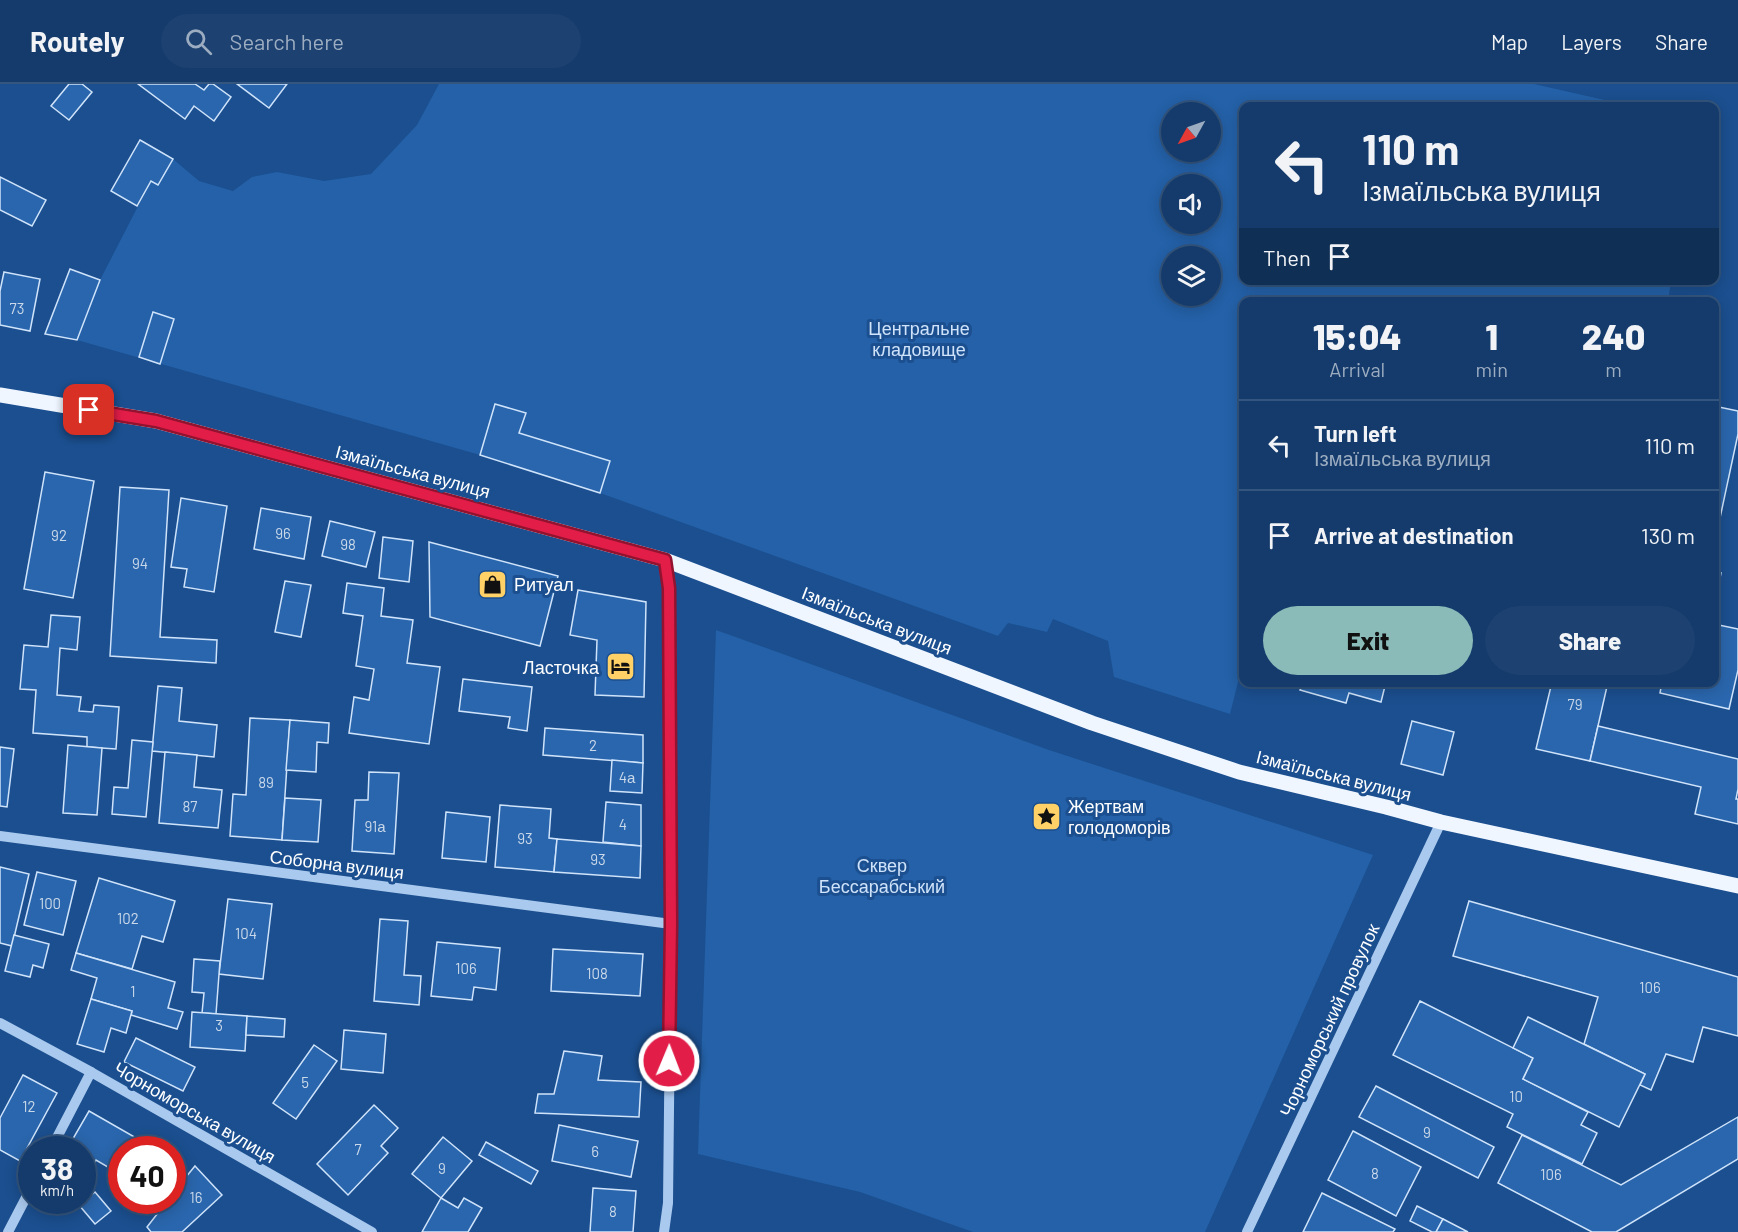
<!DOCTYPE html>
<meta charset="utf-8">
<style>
:root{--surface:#143b6b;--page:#1d4271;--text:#f1f3f6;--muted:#9dadc1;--line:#33557e;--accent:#8bbbb9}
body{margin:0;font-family:Barlow,sans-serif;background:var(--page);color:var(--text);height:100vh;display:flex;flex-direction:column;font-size:22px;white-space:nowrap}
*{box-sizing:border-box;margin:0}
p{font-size:20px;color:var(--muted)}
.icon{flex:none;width:33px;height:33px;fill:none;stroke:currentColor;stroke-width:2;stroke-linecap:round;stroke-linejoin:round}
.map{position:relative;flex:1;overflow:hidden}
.details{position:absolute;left:1239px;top:213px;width:480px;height:390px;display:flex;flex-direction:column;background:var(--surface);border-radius:12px;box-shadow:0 3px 15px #0003,0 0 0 2px var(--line)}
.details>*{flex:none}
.banner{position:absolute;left:1239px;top:18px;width:480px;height:183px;border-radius:12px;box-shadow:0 3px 15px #0003,0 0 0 2px var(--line);background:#143b6b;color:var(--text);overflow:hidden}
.needle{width:39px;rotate:230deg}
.controls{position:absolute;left:1161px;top:18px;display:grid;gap:12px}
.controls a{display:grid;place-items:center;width:60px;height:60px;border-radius:50%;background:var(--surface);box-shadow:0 3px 15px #0003,0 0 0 2px var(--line);font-size:30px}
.speed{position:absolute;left:18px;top:1052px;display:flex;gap:12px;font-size:30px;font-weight:700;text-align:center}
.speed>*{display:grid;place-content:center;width:78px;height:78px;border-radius:50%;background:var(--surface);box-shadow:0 3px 15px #0003,0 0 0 2px var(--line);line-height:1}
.speed small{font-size:15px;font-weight:400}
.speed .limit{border:9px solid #d22;background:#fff;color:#111}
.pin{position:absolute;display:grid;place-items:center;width:51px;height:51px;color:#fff;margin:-26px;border-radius:12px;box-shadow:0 3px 9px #0006}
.me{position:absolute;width:66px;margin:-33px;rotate:1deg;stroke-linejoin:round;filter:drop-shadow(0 0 4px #0008)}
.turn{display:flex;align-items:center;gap:21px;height:126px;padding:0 24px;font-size:27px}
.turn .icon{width:78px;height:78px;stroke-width:2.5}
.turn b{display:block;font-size:42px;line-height:51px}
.then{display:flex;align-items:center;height:57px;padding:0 24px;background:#0003;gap:12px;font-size:22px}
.eta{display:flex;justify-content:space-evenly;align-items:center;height:102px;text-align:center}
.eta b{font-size:36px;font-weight:800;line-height:42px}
.button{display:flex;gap:12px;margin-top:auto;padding:12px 24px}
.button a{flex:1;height:69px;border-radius:36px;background:var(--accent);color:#111;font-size:24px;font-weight:800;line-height:69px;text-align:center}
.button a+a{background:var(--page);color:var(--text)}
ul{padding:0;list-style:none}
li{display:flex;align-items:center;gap:18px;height:90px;padding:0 24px;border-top:2px solid var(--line)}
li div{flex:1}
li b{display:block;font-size:22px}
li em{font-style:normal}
header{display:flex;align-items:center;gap:36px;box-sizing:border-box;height:84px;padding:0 30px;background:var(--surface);border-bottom:2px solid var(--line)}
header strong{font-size:28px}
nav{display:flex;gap:33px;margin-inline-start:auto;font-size:21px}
.search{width:420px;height:54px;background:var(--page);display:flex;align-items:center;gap:15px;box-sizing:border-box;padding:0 21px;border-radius:33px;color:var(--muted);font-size:22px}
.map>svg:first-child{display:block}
</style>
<header>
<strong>Routely</strong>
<div class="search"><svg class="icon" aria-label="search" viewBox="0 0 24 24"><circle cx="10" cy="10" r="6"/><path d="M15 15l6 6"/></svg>Search here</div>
<nav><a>Map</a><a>Layers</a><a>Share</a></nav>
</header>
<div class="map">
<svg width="1738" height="1148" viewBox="0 0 1738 1148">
<rect width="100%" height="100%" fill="#1b4f8f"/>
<g fill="#2461a8" fill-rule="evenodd">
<path d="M439,0h1095l97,22h-387v174l427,1 -3,20 -424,1v356l-14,56 -116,-37 -6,-36 -55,-22 -6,13 -39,-9 -10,13 -398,-143 -120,-38 -403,-115 23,-60 51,-99 7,3 15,-25 26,22 34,10 19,-14 25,-5 47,9 47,-7 46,-49zM1172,28h38v40h-38zM1172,100h38v40h-38zM1172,172h38v40h-38z"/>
<path d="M716,546l333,120 324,105 -168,377h-232l-113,-40 -162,-38z"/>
</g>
<g fill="#2a66ad" stroke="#cfe3fa" stroke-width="1.5">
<path d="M69,0h13l10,8 -23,28 -18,-14z"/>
<path d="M138,0h57l9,6 5,-6h4l18,13 -17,24 -20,-15 -9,13z"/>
<path d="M237,0h50l-18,24z"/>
<path d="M140,56l33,19 -15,26 -7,-4 -14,25 -26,-15z"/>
<path d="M0,93l46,23 -14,26 -32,-16z"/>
<path d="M70,185l30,11 -23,60 -32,-6z"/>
<path d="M4,188l36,7 -10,52 -30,-6v-34z"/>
<path d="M153,228l21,7 -14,45 -21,-7z"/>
<path d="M495,320l31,9 -7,20 91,28 -10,32 -120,-38z"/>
<path d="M1714,322l24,5v23l-18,84 -6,-1z"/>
<path d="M45,388l49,9 -21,117 -49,-9z"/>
<path d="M120,403l49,3 -9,147 57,3 -1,23 -106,-7z"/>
<path d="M181,414l46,8 -13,86 -30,-5 3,-18 -16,-2z"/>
<path d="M261,424l50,9 -7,42 -50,-10z"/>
<path d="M330,437l45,11 -9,35 -44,-11z"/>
<path d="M383,453l30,4 -4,41 -30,-4z"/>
<path d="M429,458l129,34 -18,70 -110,-29z"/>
<path d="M1714,488l7,1 -6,32h-1z"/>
<path d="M285,497l26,4 -10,52 -26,-5z"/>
<path d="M347,499l37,5 -3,28 32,4 -6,43 33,4 -11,77 -80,-11 5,-36 15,3 5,-31 -18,-3 7,-50 -20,-3z"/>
<path d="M578,506l68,12 -2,95 -49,-2 2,-55 -27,-5z"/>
<path d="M51,531l29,2 -3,33 -17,-2 -3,47 24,2 -2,14 14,1 1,-7 25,2 -3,42 -29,-2v-10l-54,-4 3,-43 -16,-1 4,-44 24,2z"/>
<path d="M1714,540l24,5v41l-9,39 -69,-16 2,-11h52z"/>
<path d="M463,595l69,8 -5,44 -19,-3 2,-11 -51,-6z"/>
<path d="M1303,598h83l-5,20 -32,-9 -3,10 -46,-13z"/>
<path d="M1552,598h56l-18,79 -54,-12z"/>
<path d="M158,602l24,2 -3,33 38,4 -3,32 -62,-6z"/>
<path d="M250,634l40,2 -8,120 -52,-4 3,-42 13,1z"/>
<path d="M290,636l39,3 -1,20 -11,-1 -1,30 -30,-2z"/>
<path d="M1412,637l42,11 -11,43 -42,-11z"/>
<path d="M1598,642l140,33v30l-2,10h2v25l-43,-10 6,-27 -111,-26z"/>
<path d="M545,644l98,7v28l-100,-8z"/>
<path d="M132,656l21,2 -7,75 -34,-3 2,-27 14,1z"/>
<path d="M68,661l34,3 -5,67 -34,-2z"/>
<path d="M0,663l14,2 -7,58 -7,-1z"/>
<path d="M165,668l32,3 -3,32 28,3 -4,38 -59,-5z"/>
<path d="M612,676l31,3 -1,30 -32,-2z"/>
<path d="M369,688l30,1 -5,81 -42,-3 3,-51h13z"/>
<path d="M285,714l36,2 -3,42 -36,-2z"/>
<path d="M606,718l35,3v41l-38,-4z"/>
<path d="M500,721l51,4 -2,29 8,1 -3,33 -59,-5z"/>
<path d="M446,728l44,5 -4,45 -44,-4z"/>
<path d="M557,755l84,7 -1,32 -86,-6z"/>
<path d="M0,783l29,7 -17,72 -12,-3z"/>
<path d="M37,788l39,9 -13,54 -39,-10z"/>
<path d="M99,794l76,23 -12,41 -21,-6 -10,33 -56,-16z"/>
<path d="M228,815l44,5 -9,75 -44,-5z"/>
<path d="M1469,817l269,76v59l-35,-9 -10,35 -27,-8 -15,36 -11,-5 5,-11 -61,-30 14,-47 -145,-41z"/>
<path d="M380,835l28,2 -4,54 17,1 -2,29 -45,-4z"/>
<path d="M14,851l35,9 -6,24 -10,-3 -3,12 -25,-6z"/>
<path d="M437,858l63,6 -4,42 -22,-3 -2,13 -41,-4z"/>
<path d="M553,865l90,5 -3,42 -89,-5z"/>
<path d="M76,869l99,29 -7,26 15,4 -6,17 -46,-14 1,-4 -41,-12 6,-21 -26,-8z"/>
<path d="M194,875l26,2 -4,53 -14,-1 2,-20 -12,-1z"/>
<path d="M91,915l41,12 -6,22 -15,-5 -7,24 -27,-8z"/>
<path d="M1420,917l113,57 -10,21 65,33 -7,13 16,8 -15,31 -75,-37 6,-13 -120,-59z"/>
<path d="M192,928l55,4 -2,35 -55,-4z"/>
<path d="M247,932l38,3 -1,18 -38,-2z"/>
<path d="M1528,933l117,57 -26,53 -96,-48 10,-21 -20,-10z"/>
<path d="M344,946l42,4 -3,39 -42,-4z"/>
<path d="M136,954l59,29 -12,24 -59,-29z"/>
<path d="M314,961l23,16 -41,58 -23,-16z"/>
<path d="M564,967l38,5 -4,24 43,2 -2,35 -104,-4 3,-19h16z"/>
<path d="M23,991l34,18 -37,68 -20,-11v-32z"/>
<path d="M1376,1002l118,61 -16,31 -119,-61z"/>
<path d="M374,1021l24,23 -17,18 7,7 -40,42 -31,-31z"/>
<path d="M89,1027l49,28 -6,10h-10v18l-4,6 -22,-13 -14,24v-35h-15z"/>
<path d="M1738,1033v42l-122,73h-24l-94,-49 24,-48 99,50z"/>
<path d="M559,1041l79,16 -7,36 -79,-16z"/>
<path d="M1353,1047l68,36 -25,49 -68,-36z"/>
<path d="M443,1053l29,24 -31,37 -29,-24z"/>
<path d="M486,1058l52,29 -7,13 -52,-29z"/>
<path d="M195,1082l27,29 -40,37h-31l-4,-5 21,-27h4v-6z"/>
<path d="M593,1104l43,3 -3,41h-43z"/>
<path d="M95,1108l16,19 -16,13 -16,-19z"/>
<path d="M1322,1109l73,36 -2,3h-90z"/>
<path d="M441,1114l17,10 6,-10 18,10 -14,24h-46z"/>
<path d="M1417,1122l26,13 -7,13h-4l-22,-11z"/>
<path d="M1443,1135l25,13h-32z"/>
</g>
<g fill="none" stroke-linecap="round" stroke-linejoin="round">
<g stroke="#a9c9ee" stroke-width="10">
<path d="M0,752l671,88"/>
<path d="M0,939l91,49 281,160"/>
<path d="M51,1065l40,-77"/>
<path d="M8,1148l24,-46"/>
<path d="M664,1148l4,-29 3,-279 -2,-336 -4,-28"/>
<path d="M1247,1148l194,-410"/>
</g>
<path stroke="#f0f6ff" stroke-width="15" d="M0,311l156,26 509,139 427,163 147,49 147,35 55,15 297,64"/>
</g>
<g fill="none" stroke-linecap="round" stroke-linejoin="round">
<defs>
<path id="route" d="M89,326l67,11 509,139 4,28 2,336 -2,137"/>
</defs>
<use href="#route" stroke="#92132f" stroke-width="15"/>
<use href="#route" stroke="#e11d48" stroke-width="10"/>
</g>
<defs>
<symbol id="shop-square" viewBox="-11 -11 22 22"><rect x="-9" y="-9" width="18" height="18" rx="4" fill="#ffd166" stroke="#1b4f8f"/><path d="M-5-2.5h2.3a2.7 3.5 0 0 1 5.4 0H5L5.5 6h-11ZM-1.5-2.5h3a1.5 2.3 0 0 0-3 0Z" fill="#111"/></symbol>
<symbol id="hotel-square" viewBox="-11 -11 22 22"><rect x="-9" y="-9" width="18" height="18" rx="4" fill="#ffd166" stroke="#1b4f8f"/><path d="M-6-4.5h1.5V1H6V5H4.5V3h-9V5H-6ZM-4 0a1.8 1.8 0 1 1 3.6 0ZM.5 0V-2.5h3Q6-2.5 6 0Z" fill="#111"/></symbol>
<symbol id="sight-square" viewBox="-11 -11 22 22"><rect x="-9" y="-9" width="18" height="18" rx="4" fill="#ffd166" stroke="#1b4f8f"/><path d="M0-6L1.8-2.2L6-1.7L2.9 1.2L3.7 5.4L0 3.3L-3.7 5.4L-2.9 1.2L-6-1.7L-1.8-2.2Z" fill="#111"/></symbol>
</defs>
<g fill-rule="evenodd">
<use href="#shop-square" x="476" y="484" width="33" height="33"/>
<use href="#hotel-square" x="604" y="566" width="33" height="33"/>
<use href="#sight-square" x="1030" y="716" width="33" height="33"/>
</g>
<g text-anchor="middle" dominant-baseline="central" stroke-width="6" stroke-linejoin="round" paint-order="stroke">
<g font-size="15" fill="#cad9ea">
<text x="17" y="224">73</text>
<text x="283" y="449">96</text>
<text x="59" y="451">92</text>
<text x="348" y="460">98</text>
<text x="140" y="479">94</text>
<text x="1575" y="620">79</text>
<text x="593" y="661">2</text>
<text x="627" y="693">4а</text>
<text x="266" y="698">89</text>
<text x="190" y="722">87</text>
<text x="623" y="740">4</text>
<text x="375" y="742">91а</text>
<text x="525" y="754">93</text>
<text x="598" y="775">93</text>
<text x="50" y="819">100</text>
<text x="128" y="834">102</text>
<text x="246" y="849">104</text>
<text x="466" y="884">106</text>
<text x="597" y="889">108</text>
<text x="1650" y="903">106</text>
<text x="133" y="907">1</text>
<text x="219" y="941">3</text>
<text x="305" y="998">5</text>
<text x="1516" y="1012">10</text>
<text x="29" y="1022">12</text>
<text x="1427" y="1048">9</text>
<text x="358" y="1065">7</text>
<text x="595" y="1067">6</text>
<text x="442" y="1084">9</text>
<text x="1375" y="1089">8</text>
<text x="1551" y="1090">106</text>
<text x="196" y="1113">16</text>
<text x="613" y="1127">8</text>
</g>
<g font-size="18" fill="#cfe3fa" stroke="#1b4f8f">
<text x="919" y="244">Центральне<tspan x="919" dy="21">кладовище</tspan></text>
<text x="882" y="781">Сквер<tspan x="882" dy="21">Бессарабський</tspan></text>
</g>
<g font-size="18" fill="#fff" stroke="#1b4f8f">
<text transform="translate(413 387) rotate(15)">Ізмаїльська вулиця</text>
<text transform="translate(877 536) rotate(21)">Ізмаїльська вулиця</text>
<text transform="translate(1334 691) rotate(14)">Ізмаїльська вулиця</text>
<text transform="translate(337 780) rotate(7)">Соборна вулиця</text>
<text transform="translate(1329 936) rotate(-65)">Чорноморський провулок</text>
<text transform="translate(195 1028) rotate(30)">Чорноморська вулиця</text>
</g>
<g font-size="18" fill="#fff" stroke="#1b4f8f" text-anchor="start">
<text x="514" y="500">Ритуал</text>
<text x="599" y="583" text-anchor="end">Ласточка</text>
<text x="1068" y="722">Жертвам<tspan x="1068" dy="21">голодоморів</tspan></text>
</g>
</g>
</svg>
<div class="controls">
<a><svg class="needle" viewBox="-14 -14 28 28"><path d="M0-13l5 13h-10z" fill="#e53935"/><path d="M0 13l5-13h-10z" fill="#9dadc1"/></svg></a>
<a><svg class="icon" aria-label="sound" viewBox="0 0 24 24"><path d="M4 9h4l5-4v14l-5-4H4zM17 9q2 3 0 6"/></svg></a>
<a><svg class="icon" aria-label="layers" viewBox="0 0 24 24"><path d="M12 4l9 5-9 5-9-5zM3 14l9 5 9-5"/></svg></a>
</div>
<div class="speed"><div>38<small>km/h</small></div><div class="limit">40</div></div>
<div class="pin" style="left:89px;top:326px;background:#d93025"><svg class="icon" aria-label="arrive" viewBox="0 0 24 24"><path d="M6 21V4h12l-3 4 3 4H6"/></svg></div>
<svg class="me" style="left:669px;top:977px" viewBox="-20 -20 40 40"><circle r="17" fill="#e11d48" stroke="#fff" stroke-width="3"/><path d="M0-11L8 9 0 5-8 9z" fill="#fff"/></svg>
<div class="banner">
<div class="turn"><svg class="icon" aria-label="left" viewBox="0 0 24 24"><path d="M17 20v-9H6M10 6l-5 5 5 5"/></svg><div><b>110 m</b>Ізмаїльська вулиця</div></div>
<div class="then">Then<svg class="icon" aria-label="arrive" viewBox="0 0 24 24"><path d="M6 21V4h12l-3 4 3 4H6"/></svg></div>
</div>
<section class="details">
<div class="eta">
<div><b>15:04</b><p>Arrival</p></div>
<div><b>1</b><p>min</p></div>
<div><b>240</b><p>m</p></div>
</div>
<ul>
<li><svg class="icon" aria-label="left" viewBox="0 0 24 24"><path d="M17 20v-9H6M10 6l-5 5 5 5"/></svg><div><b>Turn left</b><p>Ізмаїльська вулиця</p></div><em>110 m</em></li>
<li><svg class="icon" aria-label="arrive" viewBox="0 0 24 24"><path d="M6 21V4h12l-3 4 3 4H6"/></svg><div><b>Arrive at destination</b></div><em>130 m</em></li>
</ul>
<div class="button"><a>Exit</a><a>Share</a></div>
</section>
</div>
